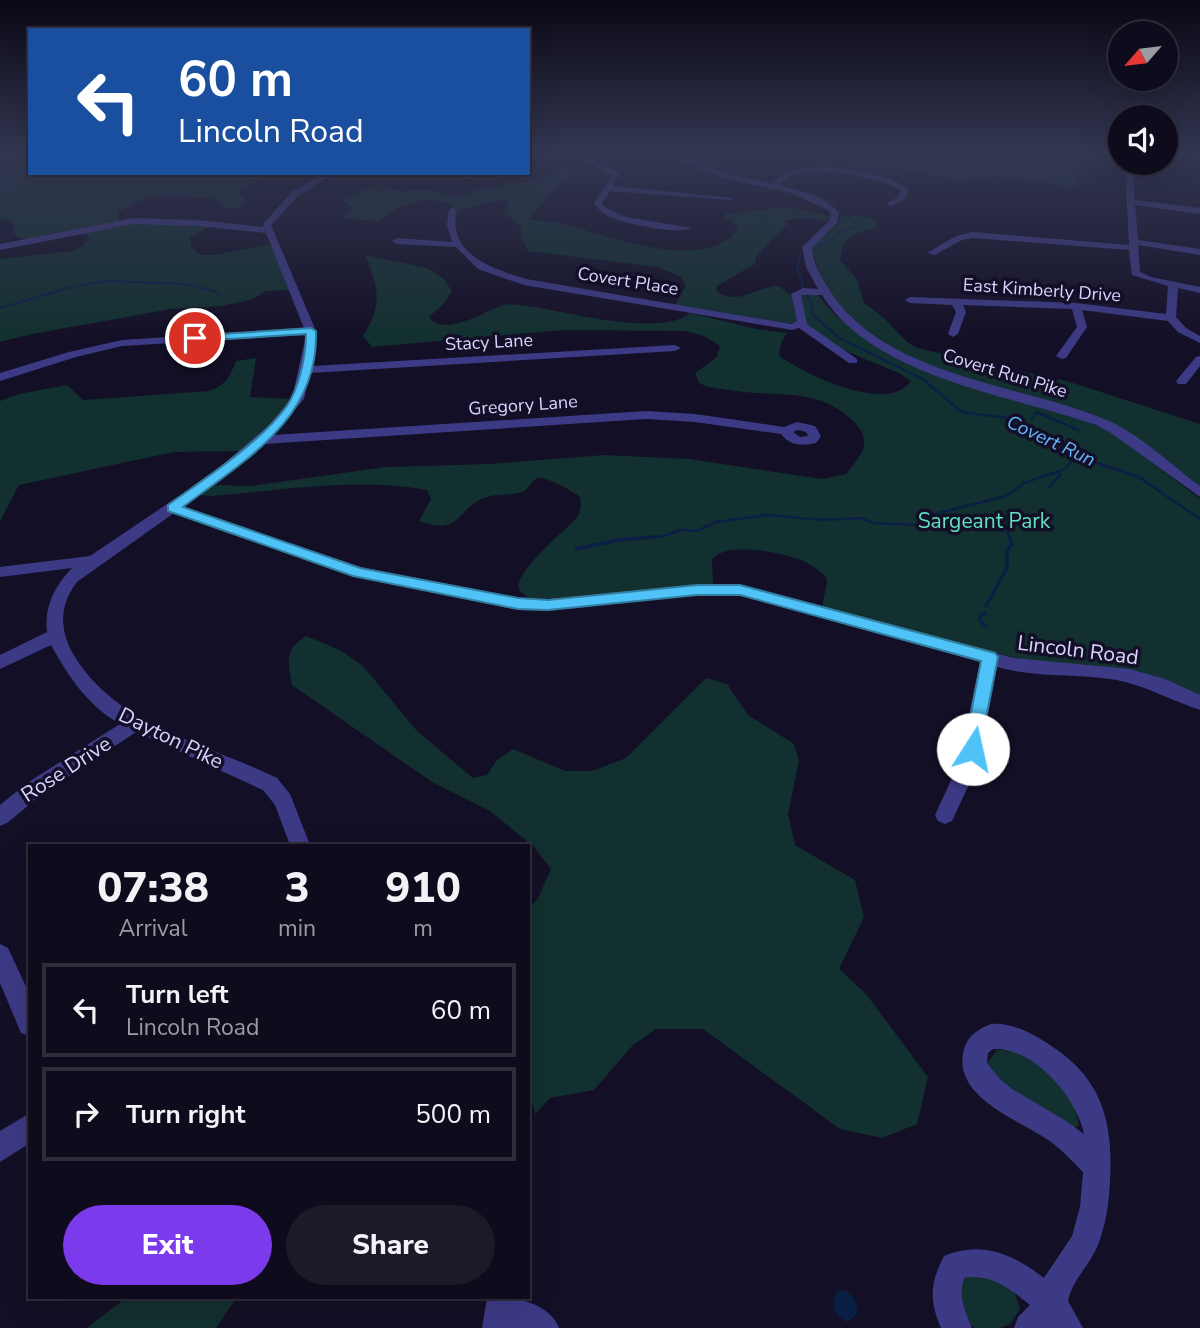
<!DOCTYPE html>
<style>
:root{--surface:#0e0b1c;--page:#1c1929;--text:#f1f3f6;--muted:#9b9ba3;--line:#2e2b3b;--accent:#7c3aed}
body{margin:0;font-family:"Nunito Sans",sans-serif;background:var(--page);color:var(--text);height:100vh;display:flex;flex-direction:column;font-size:26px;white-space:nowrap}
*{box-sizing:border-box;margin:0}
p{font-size:23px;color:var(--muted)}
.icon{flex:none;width:38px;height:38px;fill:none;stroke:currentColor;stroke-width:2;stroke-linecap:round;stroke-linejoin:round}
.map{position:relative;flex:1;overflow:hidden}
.side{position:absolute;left:28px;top:844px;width:502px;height:455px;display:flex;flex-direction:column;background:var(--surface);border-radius:0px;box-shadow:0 7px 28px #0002,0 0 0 2px var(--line)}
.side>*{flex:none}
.top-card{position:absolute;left:28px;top:28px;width:502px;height:147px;border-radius:0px;box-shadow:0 7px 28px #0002,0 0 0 2px var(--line);background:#1a4fa0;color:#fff;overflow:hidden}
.needle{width:46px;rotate:242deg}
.tools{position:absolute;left:1108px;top:21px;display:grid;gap:14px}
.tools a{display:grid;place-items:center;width:70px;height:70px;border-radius:50%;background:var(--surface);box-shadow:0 7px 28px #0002,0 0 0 2px var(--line);font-size:35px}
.pin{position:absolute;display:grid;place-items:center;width:60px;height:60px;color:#fff;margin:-30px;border:4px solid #fff;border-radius:50%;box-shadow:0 2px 7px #0007}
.me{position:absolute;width:77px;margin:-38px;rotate:10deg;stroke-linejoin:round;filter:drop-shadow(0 0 5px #0008)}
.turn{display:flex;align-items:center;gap:24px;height:147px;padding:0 35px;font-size:32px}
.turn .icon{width:91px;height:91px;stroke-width:2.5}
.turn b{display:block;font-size:49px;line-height:60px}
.eta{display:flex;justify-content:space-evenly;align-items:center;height:119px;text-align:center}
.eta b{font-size:42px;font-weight:800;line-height:49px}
.action{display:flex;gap:14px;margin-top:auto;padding:14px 35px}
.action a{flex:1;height:80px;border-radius:42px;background:var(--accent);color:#fff;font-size:28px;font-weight:800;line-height:80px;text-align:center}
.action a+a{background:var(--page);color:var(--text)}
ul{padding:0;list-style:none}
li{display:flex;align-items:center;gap:21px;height:94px;margin:0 14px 10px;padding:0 21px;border:4px solid var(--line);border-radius:0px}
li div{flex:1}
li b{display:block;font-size:26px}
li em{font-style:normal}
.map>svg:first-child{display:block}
</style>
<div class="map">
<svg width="1200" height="1328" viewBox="0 0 1200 1328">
<rect width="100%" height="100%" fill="#130f26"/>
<g fill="#12302f">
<path d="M0,154h30v19l238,2 -31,18 9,6 -6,9h-14l-11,-9 -39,-3 -27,1 -31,15 1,9 -84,18 -16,-1 -5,-5v-11l-14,-4z"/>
<path d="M814,154h266l-9,15 7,13 -3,5 -80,-11 -33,5 -77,-16 -69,-8z"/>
<path d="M556,169h8l8,5 -25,23 -18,22c13,3 25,2 38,6 42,11 144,51 172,1l-16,-10 1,-2 64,-7 44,10 -4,4 -19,-3 -25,2 3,4 -31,33 -1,7 -38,22 -1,5c23,16 39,-5 63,-5l12,10 6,25 -8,3 -114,-19 11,-19 -5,-9 -23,-10 -130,-16 -7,-15v-10l-11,-9 -7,-2 5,-11 -1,-5 -48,11c-3,-1 -6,-4 -9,-5 -24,-13 -53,2 -71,16l-38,-3 13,-9 -11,-8 34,-17 22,7 29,-1 31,6 32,-10 25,-2 29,-8z"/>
<path d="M860,215l16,5v8l-21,6 -12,10 -3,16 17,19 7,24 19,14 24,25 10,6 153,34 130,42v62c-22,-15 -50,-42 -74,-52 -85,-37 -208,-54 -279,-116 -17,-15 -30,-49 -36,-70l29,-26v-5z"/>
<path d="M135,222l76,3 -21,13 1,9 10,8h14l55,-11 20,46 -24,1 -16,9 -29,6 -50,3 -139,25 -32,8v-83l72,-8 11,-5 6,-7 -3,-8z"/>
<path d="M365,255l62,13 16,10 9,13 -8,12 -15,14c14,21 57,-6 74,-12 5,-1 11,-1 16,0 41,4 139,34 171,8l66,16 31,4 -6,10 -2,13c26,18 109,59 132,25l-12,-8 -56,-23 -37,-26 -7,-29 18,-1 19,22 48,33 203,72 29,14 84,64v199l-25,-14 -23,-9 -114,-11 -216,-57 5,-25 -1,-5c-7,-7 -14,-12 -23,-16 -18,-8 -79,-21 -91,-1l1,25 -182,15c-4,-4 -10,-7 -12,-11 -5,-17 45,-58 58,-71l4,-10 -1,-11c-5,-5 -36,-21 -43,-19 -6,3 -9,12 -15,14 -12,4 -27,1 -38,6 -30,13 -22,38 -65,23l12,-22 -4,-9c-71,-13 -143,0 -214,6l-14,-1 13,-10 38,1 136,-19 103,-3 116,-9 84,4 133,20 24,-5c17,-21 28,-33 6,-54 -28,-27 -60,-25 -96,-27 -16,-1 -32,-4 -48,-6l-9,-4 -4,-10 22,-16 3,-11 -16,-10 -18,-5 -123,-1 -191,17 -9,-11c20,-32 16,-47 2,-81z"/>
<path d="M256,358l-6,39 42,2 -18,23 -31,29 -69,1 -155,33 -19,36v-120l19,-7 48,-9 16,15 125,-9c17,-5 22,-14 28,-30z"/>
<path d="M306,636l34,14 23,16 54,65 56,47 14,-3 10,-15 16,-11 52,22h27l34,-13 80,-80 21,6 21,31 46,29 5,17 -11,53 7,31 60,35 9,37 -25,52 27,25 62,83 -11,47 -35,14 -42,-9 -137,-100h-47l-24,17 -38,44 -44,8 -15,16 -7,-27 1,-178 9,-11 13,-29 -18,-23 -43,-35 -58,-29 -140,-97c-4,-22 -8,-36 14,-49z"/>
<path d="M997,1050c7,0 16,-1 22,1 30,11 55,42 60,74l-7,5 -73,-46 -13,-20z"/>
<path d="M979,1273l35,18 6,18 -10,15 -10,4h-25l-7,-5 -11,-37 3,-6z"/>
<path d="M127,1297h110l-21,31h-129z"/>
</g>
<path fill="#0a1f44" d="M843,1290c11,4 14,12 14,24l-9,8c-14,-5 -18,-17 -11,-30z"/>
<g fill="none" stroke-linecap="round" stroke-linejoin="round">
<g stroke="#0a1f44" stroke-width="2">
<path d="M879,154l48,17"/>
<path d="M694,159l25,9"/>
<path d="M727,170l27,8"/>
<path d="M810,193l25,11"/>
<path d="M813,250l25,-14 2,-5 16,-4 1,-3 -7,-7"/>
<path d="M801,255l-4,11 6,21"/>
<path d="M806,294l6,10 1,11 26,23 84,41"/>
<path d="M0,308l71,-21 36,-6 78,3 29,7 7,5"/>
</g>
<g stroke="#0a1f44" stroke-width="2.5">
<path d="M920,377l42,35 45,6 15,11 54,27 63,21 61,42"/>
<path d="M1031,419l6,-7 41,18"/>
<path d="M1049,487l11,-12 -2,-4"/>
<path d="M1004,522l6,17"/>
<path d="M633,539l31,-3 16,-6 17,1 19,-9 51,-7 55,5 38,-2 14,5 42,2 22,-12 68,-17 18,-13 41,-14 11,-13"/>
</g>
<g stroke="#0a1f44" stroke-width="3.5">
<path d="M576,549l43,-9 34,-3"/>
<path d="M986,606l21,-38v-18l5,-6 -3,-7"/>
<path d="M985,613l-5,3v5l7,6"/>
</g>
<g fill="#3d3a85" fill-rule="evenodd">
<path d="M528,154h5l-4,2z"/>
<path d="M572,154h10l37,19 -6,13 121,12 -4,2 -120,-9 -8,12 4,5 20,9 66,11c-13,7 -67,-4 -82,-11 -7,-3 -11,-7 -16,-14l18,-27z"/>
<path d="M663,154h11l55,20 43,10c6,-5 11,-11 18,-13 29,-8 96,-1 119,19l-5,10 -14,6 -4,-2 12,-7 3,-6c-22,-15 -84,-25 -108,-16 -5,2 -10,7 -14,10 19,5 48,12 60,28l-2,10 -25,25c1,16 9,29 18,43 56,86 187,92 274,128 35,14 66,45 96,67v11l-89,-64 -15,-8c-86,-30 -223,-48 -274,-130h-21l6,29 50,35v4h-8l-50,-35 -7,2 -268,-45 -46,-16 -22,-22 -59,-3 -5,-3 5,-3 55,4 -5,-17 2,-15 4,-3 4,3c-11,44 36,59 69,69l265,45 6,-3 -6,-27 12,-6 15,1 -12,-22 -4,-20 28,-27 1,-7 -3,-3 -37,-17 -67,-15z"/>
<path d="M1125,163h8l2,37 65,8v6l-65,-9 3,35 62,9v6l-62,-10 2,27 11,5 49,10v6l-22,-5 -2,29 10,11 14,8v7l-22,-11 -10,-11 -86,-11 5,17 -21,31 -4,1 -6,-3 21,-29 -5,-18 -109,-4 3,7 -8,22 -5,3 -5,-3 8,-22 -4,-7 -42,-2 -5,-3 5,-3 166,6 90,11 2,-28 -36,-11 -3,-25 -156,-12 -11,2 -27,15 -8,-2 29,-17 17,-4 156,13z"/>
<path d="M324,173h10l-36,23 -27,29 45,106 -4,35 363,-21 6,3 -6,3 -365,22 -6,26 -31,36 373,-24 49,3 89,13 13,-5 18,4 6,10 -5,7c-14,3 -26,3 -35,-9l-86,-12 -49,-3 -382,25 -41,35 -40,28 178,60 157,31 30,1 149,-14h43l274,73 116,11 35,10 35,16v15c-28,-9 -53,-24 -83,-30 -40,-7 -81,-2 -120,-13l-18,96 -27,58 -7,3 -7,-3 -3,-6 24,-52 21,-101 -240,-67h-43l-149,16 -30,-1 -166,-34 -178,-63 -97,69c-17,22 -18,45 -5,70 42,74 134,91 205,126l13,16 20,51h-20l-15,-40 -12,-15 -127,-58 -95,63 -34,28 -7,3v-21l27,-22 93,-59c-33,-19 -51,-47 -69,-79l-51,24v-14l47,-23c-3,-26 8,-46 25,-64l-72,9v-10l90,-11 123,-83 55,-47 24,-28 14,-63 -184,11 -46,11 -76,24v-8l69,-21 53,-12 182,-12 -38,-95 -69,-7 -64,-2 -133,26v-6l133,-26 64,2 66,7 1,-4 28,-31zM798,430l8,2 2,4 -8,1 -7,-5z"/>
<path d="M474,173h11l-17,6v-4z"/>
<path d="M1200,356v10l-14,18h-8l-2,-3 20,-24z"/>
<path d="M0,944l8,4 22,47v41l-9,-3 -21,-50z"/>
<path d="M991,1024c23,-3 51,15 69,28 45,33 53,77 50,129 -1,22 -4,43 -12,64 -8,20 -26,35 -30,56l15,27h-69l4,-11 12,-12c-20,-16 -39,-32 -66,-27 -6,19 1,33 8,50h-31c-12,-28 -11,-45 3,-72 37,-16 69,-2 100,22l28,-42 8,-29 3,-35c-11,-11 -21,-22 -32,-30 -29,-21 -96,-43 -88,-88 3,-17 13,-24 28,-30zM993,1049c40,-3 84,49 91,85l-18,-13 -54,-32 -13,-11 -12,-15 1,-10z"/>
<path d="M30,1113v30l-30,19v-31z"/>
<path d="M487,1297c25,-1 62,5 72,31h-77z"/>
</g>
</g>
<linearGradient id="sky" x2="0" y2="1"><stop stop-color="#0a0815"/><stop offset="0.45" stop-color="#333752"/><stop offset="1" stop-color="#333752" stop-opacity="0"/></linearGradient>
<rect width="1200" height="340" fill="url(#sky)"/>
<path fill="#4fc3f7" stroke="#337fa1" stroke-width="2" d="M311,328l5,3c3,88 -71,129 -133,176l177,61 158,30 30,2 149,-15h43l255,68 3,4 -19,97h-12l-3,-5 17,-88 -241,-66h-43l-149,15 -30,-1 -165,-33 -185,-65v-6c36,-26 93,-63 118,-98 13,-18 20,-51 20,-73l-111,7 -5,-3 1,-2z"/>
<g text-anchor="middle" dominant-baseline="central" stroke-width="7" stroke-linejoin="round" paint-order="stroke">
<g font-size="18" fill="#d9d4ff" stroke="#130f26">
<text transform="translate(628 281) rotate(9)">Covert Place</text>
<text transform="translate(1042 290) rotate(4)">East Kimberly Drive</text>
<text transform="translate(489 342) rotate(-3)">Stacy Lane</text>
<text transform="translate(1005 373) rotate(17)">Covert Run Pike</text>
<text transform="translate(523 405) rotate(-4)">Gregory Lane</text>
</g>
<g font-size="19" font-style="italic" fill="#62b6ff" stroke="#130f26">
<text transform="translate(1051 441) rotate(25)">Covert Run</text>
</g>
<g font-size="21" fill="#5fe0c0" stroke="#130f26">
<text x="984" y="521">Sargeant Park</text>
</g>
<g font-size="21" fill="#d9d4ff" stroke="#130f26">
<text transform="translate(1078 650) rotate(7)">Lincoln Road</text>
<text transform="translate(171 738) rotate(26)">Dayton Pike</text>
<text transform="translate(66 769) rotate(-33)">Rose Drive</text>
</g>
</g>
</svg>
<div class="tools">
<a><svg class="needle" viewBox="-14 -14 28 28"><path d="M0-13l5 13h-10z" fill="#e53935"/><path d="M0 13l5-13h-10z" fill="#9b9ba3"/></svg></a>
<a><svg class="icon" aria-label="sound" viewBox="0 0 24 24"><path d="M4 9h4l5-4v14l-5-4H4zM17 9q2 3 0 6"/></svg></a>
</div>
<div class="pin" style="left:195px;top:338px;background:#d93025"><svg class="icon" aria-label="arrive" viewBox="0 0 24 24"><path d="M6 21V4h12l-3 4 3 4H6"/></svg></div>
<svg class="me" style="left:973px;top:749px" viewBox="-20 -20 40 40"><circle r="19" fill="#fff"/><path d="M0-13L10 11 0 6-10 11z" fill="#4fc3f7"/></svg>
<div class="top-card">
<div class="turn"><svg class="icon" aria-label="left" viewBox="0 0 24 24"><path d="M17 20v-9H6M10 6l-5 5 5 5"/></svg><div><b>60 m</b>Lincoln Road</div></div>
</div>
<section class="side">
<div class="eta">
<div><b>07:38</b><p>Arrival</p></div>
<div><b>3</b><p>min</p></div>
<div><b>910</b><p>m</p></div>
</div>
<ul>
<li><svg class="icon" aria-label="left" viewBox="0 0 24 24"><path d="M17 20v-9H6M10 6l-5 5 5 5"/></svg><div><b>Turn left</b><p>Lincoln Road</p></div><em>60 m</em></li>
<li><svg class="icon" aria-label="right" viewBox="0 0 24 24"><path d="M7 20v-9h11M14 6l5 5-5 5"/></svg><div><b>Turn right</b></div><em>500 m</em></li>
</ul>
<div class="action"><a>Exit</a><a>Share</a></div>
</section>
</div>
